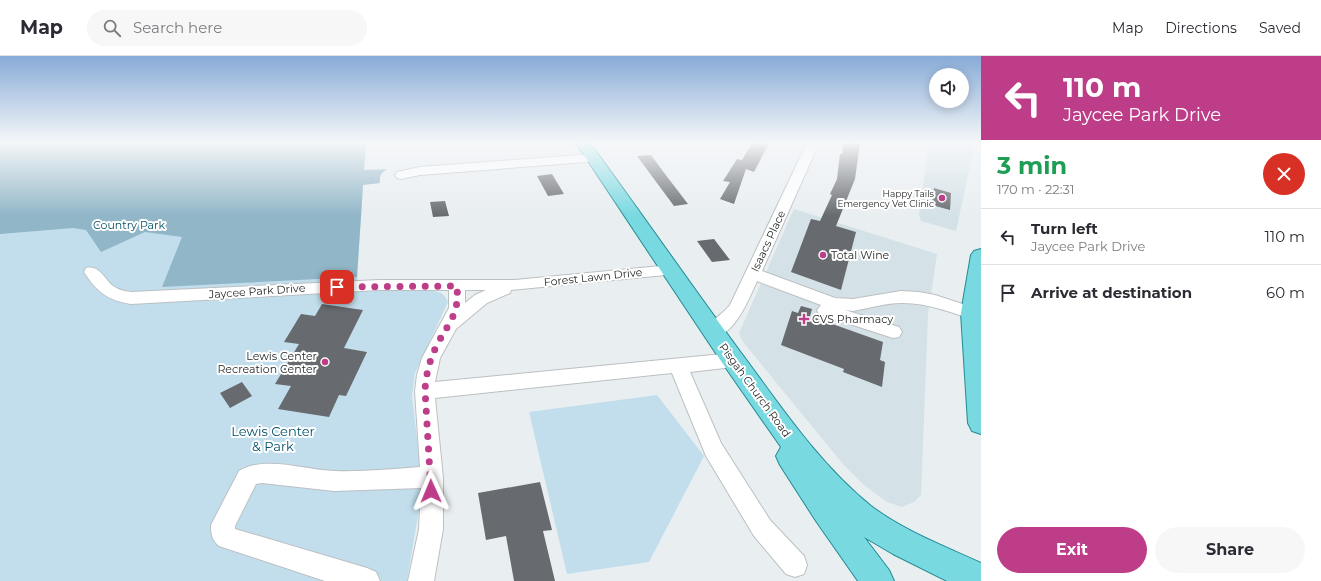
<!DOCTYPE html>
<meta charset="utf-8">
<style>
:root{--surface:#fff;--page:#f7f7f7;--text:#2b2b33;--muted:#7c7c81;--line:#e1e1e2;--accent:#be3d88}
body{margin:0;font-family:Montserrat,sans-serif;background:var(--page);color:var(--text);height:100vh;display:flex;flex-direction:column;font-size:15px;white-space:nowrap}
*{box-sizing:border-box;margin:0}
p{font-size:13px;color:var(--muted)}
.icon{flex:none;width:22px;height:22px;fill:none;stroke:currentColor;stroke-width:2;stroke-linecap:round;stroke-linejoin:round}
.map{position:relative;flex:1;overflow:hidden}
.details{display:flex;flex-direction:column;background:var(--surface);width:340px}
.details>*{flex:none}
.banner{background:#be3d88;color:#fff;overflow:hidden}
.buttons{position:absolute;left:929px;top:12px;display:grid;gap:8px}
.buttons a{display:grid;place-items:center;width:40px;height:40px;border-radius:50%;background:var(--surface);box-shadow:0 2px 10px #0003;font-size:20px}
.pin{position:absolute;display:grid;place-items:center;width:34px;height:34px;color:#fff;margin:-17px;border-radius:8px;box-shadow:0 2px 6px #0006}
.me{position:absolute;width:44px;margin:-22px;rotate:359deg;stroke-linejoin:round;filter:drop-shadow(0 0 3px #0008)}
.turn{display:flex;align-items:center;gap:14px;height:84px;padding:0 16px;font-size:18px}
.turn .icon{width:52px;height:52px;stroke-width:2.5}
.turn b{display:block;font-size:28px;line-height:34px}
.round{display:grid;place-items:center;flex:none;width:42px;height:42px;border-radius:21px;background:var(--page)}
.summary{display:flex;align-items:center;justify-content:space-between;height:68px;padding:0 16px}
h1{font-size:24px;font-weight:700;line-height:30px;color:#1e9e55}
.button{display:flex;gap:8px;margin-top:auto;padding:8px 16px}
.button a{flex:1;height:46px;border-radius:24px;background:var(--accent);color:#fff;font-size:16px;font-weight:700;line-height:46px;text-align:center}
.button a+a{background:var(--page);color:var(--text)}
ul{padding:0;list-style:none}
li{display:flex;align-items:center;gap:12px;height:56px;padding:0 16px;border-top:1px solid var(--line)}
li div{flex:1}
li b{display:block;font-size:15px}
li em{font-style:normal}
header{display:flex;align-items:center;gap:24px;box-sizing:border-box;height:56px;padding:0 20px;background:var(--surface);border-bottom:1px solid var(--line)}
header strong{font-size:19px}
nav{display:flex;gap:22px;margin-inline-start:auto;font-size:14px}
.search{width:280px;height:36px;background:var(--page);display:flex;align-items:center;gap:10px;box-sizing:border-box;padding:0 14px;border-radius:22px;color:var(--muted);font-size:15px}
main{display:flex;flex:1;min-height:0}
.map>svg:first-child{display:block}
</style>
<header>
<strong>Map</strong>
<div class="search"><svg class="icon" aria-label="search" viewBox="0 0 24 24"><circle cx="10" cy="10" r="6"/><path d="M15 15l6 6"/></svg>Search here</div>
<nav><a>Map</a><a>Directions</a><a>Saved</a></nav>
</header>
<main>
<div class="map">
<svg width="981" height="525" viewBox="0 0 981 525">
<rect width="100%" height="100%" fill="#e9eef1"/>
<g fill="#d4e1e7">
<path d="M929,87h46l-19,88 -35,-10 -2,-6z"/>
<path d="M794,153l143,45 -9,60 -7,181 -7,7 -12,5 -15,-5 -23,-17 -21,-21 -100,-122 -4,-9z"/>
</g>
<g fill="#c2deec">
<path d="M0,87h366l-10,149c23,-1 61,-5 82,0 5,1 8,5 10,10l-33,71 -3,23 7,60 1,48 -13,77h-407z"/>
<path d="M657,339l47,61 -55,106 -82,12 -38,-162z"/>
</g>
<path fill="#91b6c7" d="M0,87h366l-2,27 23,-1c-6,4 -8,7 -7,14l-17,2 -6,92 -195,10 20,-50 -37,-5 -44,20 -15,-22 -13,-2 -73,6z"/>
<g fill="#676a6e">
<path d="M752,87h17l-15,29 -8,-3 -12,35 -14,-5 10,-17 -7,-1 14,-22 5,1z"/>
<path d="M843,87h17l-5,36 -19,47 20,6 -15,58 -50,-18 20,-53 9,2 12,-26 -2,-1 7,-15 3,-25h2z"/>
<path d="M651,99l14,19 23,30 -14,2 -37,-50z"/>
<path d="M552,118l12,20 -16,2 -11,-20z"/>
<path d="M934,132l17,5 -1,17 -18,-5z"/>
<path d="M445,145l4,15 -16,1 -3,-15z"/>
<path d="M714,183l16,21 -18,2 -15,-21z"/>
<path d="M322,248l41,6 -19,38 23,4 -21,44 -7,-1 -10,22 -51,-8 13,-23 -16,-2 24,-40 -15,-2 17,-28 14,2z"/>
<path d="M801,250l11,3 -2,7 73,26 -3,18 5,2 -3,25 -39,-15 1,-3 -63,-24 11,-34 6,2z"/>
<path d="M242,326l10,14 -22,12 -10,-15z"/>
<path d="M540,426l12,48 -9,1 12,50h-41l-8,-45 -20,4 -8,-47z"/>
</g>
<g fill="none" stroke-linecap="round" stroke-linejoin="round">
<defs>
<g id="minor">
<path d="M807,87h12l-57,128 73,27 18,1 48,-8 18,1 16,3 46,15v12c-26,-8 -51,-19 -79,-19 -16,0 -33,5 -49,8l-8,-1 54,17 3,5 -3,5 -6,1 -74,-24 -2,-4 4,-5 -64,-24c-8,18 -25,62 -50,55l-3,-5c5,-9 19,-17 26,-26z"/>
<path d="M594,98l4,1 2,3 -2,3 -178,14 -19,4 -4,-1 -2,-3 2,-3 23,-5z"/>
<path d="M671,209l5,1 3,4 -3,4 -165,16 -1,3 -23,10 -31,26 -16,29 -5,24 298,-29 6,2 3,5 -3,5 -6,2 -43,5 31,71 49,77 34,36 3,9 -3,9 -9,3 -9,-3 -32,-38 -48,-80 -34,-83 -237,25 8,80v51l-9,52h-26l11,-52 2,-41 -87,3 -72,-8 -6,1 -21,42v3l132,39 9,4 4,9h-55l-106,-35c-7,-6 -8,-12 -8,-21l28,-54c27,-16 66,-1 96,0 28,1 57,-2 85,-4l-5,-76 2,-16 5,-17 27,-50v-18h-70l-248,14c-24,-4 -34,-12 -47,-32l2,-4c14,-3 18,11 27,18 6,4 11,5 18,6l248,-12h136zM465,234h21l-11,5 -10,8z"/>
</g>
<g id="major">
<path d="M576,87h14c55,75 107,151 163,226 35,48 71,99 118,137 33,25 73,40 110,57v18h-34l-54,-27 -29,-17 25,33 5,11h-36l-42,-60 -36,-56 -4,-9 5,-9 -60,-86z"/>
<path d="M981,193v185l-9,-3 -4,-8 -7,-110 10,-58 3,-4z"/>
</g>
</defs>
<use href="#minor" stroke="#bbc0c2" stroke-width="2"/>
<use href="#major" stroke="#228b94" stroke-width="2"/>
<use href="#minor" fill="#fff" fill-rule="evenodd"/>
<use href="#major" fill="#79d9e1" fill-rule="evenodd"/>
</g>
<linearGradient id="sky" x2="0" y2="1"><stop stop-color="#88abd7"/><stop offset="0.54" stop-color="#f5f7f9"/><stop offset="1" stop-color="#f5f7f9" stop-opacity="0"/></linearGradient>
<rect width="981" height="160" fill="url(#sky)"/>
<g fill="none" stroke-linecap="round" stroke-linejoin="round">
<path stroke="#be3d88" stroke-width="7" stroke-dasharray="0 12.6" d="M337,231l120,-1c2,28 -6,33 -19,57 -8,15 -12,31 -13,47l6,101"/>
</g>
<g fill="#be3d88" stroke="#fff" stroke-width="1.5">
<circle cx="942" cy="142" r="4"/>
<circle cx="823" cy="199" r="4"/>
<path d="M802 257h4v4h4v4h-4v4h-4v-4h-4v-4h4z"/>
<circle cx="325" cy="306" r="4"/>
</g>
<g text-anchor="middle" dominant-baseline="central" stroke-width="4" stroke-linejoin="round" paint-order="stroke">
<g font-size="9" fill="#272829" stroke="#fff" text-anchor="end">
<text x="934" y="137">Happy Tails<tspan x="934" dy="10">Emergency Vet Clinic</tspan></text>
</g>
<g font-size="11" fill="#024f67" stroke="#fff">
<text x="129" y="169">Country Park</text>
</g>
<g font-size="11" fill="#272829" stroke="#fff">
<text transform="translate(768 185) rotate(-65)">Isaacs Place</text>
<text transform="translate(593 221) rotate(-6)">Forest Lawn Drive</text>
<text transform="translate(257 235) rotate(-4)">Jaycee Park Drive</text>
<text transform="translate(755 334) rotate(54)">Pisgah Church Road</text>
</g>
<g font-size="11" fill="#272829" stroke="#fff" text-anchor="start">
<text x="831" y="199">Total Wine</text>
<text x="812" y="263">CVS Pharmacy</text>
<text x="317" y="300" text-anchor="end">Lewis Center<tspan x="317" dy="13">Recreation Center</tspan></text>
</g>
<g font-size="13" fill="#024f67" stroke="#fff">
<text x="273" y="375">Lewis Center<tspan x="273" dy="15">&amp; Park</tspan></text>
</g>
</g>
</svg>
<div class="buttons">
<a><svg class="icon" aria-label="sound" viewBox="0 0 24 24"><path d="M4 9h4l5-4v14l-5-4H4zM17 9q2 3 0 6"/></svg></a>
</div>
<div class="pin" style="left:337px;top:231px;background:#d93025"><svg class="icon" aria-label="arrive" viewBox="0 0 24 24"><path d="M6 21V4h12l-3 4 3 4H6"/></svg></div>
<svg class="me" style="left:431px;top:435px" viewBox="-20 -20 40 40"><path d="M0-17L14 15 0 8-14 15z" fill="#be3d88" stroke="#fff" stroke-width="4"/></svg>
</div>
<section class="details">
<div class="banner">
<div class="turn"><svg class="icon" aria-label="left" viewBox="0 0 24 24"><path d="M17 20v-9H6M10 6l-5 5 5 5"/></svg><div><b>110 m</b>Jaycee Park Drive</div></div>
</div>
<div class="summary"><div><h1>3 min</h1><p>170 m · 22:31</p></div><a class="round" style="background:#d93025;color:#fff"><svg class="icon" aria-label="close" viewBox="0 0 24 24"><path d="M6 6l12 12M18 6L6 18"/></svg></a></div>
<ul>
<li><svg class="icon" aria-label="left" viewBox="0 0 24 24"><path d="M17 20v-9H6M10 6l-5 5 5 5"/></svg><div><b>Turn left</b><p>Jaycee Park Drive</p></div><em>110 m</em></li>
<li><svg class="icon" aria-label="arrive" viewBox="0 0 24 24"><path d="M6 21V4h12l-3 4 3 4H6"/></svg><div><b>Arrive at destination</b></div><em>60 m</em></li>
</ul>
<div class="button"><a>Exit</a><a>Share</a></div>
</section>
</main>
